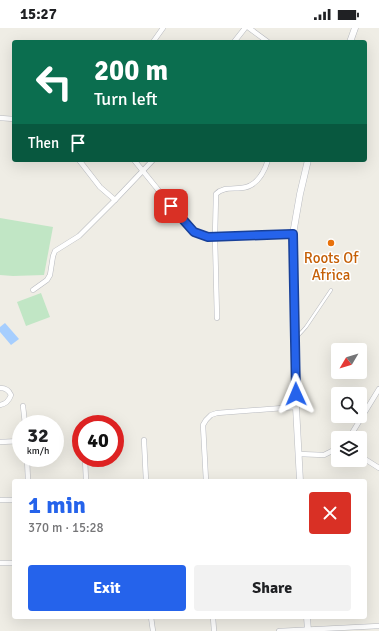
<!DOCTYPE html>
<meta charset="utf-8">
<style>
:root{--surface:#fff;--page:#f2f2f2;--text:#202124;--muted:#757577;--accent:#2563eb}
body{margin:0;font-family:Signika,sans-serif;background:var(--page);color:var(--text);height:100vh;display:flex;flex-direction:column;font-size:15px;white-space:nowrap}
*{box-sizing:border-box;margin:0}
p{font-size:13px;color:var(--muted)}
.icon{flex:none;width:22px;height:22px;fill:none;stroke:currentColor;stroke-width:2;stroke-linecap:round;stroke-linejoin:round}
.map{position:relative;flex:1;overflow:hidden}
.sheet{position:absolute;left:12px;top:451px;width:355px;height:140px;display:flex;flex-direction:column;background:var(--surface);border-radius:4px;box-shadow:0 4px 16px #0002}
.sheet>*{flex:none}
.hud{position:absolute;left:12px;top:12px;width:355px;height:122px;border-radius:4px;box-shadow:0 4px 16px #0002;background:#0b6e4f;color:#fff;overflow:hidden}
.needle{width:26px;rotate:232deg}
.buttons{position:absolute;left:331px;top:315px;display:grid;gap:8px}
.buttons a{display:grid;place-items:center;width:36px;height:36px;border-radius:4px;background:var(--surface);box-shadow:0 4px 16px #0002;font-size:20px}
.speed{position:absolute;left:12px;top:387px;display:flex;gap:8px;font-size:20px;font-weight:700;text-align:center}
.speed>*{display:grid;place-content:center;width:52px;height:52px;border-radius:50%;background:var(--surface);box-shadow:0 4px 16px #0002;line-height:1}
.speed small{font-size:10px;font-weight:400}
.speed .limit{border:6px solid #d22;background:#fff;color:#111}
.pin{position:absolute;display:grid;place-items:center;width:34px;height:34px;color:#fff;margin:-17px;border-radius:8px;box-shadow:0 2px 6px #0006}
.me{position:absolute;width:44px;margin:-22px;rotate:359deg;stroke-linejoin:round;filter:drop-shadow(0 0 3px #0008)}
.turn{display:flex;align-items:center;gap:14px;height:84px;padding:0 16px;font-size:18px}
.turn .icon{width:52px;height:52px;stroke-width:2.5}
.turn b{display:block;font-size:28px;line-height:34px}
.then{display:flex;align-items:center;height:38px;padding:0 16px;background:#0003;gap:8px;font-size:15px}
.round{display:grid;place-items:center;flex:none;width:42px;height:42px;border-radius:4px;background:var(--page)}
.headline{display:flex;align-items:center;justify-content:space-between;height:68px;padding:0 16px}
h1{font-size:24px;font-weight:700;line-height:30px;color:var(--accent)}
.cta{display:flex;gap:8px;margin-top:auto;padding:8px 16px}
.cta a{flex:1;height:46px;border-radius:4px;background:var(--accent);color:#fff;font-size:16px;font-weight:700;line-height:46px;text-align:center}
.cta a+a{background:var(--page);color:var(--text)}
.status{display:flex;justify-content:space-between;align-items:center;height:28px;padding:0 20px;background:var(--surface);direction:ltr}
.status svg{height:11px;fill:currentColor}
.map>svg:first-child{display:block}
</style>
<div class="status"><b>15:27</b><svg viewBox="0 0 49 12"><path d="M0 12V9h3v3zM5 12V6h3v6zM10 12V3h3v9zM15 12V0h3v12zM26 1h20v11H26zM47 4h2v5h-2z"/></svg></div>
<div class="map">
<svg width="379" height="603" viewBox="0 0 379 603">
<rect width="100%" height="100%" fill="#efede5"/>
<g fill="#c1e6c5">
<path d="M0,190l53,9 -9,48 -31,1 -13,-1z"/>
<path d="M41,265l9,24 -24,9 -9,-24z"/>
</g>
<path fill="#a6cefe" d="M5,295l14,16 -8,6 -11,-13v-5z"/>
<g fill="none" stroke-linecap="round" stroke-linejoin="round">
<defs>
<path id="service" d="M297,309l9,-10 25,-37"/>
<g id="minor">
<path d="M249,0l19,14"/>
<path d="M153,14l10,-14"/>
<path d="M234,14l11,-14"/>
<path d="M0,90l14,1"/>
<path d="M79,132l21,27 15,13 38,-40"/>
<path d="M134,132l47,58 13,14 14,5 85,-3"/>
<path d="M33,262l14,-10 3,-5 3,-19 2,-5 24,-15 36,-36"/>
<path d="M217,290l-2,-81 1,-43c7,-7 16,-5 25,-6 15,-1 23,-15 27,-28"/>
<path d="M0,360c6,0 9,2 11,7 -2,6 -5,9 -11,10"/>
<path d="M23,378l2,18"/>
<path d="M349,410l30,-49"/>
<path d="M144,412l2,41"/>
<path d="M0,414l21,-1"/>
<path d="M299,426l25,1 14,-7"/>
<path d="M360,428l19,12"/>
<path d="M27,430l1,23"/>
<path d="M85,430l1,23"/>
<path d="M206,453l-3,-56 3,-5 5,-5 6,-2 79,-6"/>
<path d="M0,472h14"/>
<path d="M0,535h14"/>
<path d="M151,589l2,14"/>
<path d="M213,589l1,14"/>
<path d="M279,603l100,-5"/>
</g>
<g id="tertiary">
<path d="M350,14l5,-14"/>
<path d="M300,453l-4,-74 -3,-173 7,-40 8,-34"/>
<path d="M307,589l1,14"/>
</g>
</defs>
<use href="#service" stroke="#b9bbc0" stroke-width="3.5"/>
<use href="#minor" stroke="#b9bbc0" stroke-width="5.5"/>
<use href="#tertiary" stroke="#b9bbc0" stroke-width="7"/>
<use href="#service" stroke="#fff" stroke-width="2.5"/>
<use href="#minor" stroke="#fff" stroke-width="4.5"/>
<use href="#tertiary" stroke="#fff" stroke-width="6"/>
</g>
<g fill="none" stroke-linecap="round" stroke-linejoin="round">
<defs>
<path id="route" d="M171,178l23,26 14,5 85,-3 3,160"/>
</defs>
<use href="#route" stroke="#184099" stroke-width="10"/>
<use href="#route" stroke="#2563eb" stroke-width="7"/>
</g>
<circle fill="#e8710a" stroke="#fff" stroke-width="1.5" cx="331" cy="215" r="4"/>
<g text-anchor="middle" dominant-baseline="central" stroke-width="3" stroke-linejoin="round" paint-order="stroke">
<g font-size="15" fill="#c56008" stroke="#fff">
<text x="331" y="230">Roots Of<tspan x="331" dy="17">Africa</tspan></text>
</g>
</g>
</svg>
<div class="buttons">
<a><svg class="needle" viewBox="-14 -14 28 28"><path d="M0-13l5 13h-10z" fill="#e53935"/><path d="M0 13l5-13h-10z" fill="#757577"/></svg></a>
<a><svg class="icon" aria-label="search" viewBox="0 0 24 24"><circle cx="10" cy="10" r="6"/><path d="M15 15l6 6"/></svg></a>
<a><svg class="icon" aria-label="layers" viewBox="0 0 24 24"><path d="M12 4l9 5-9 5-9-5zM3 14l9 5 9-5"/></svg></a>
</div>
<div class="speed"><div>32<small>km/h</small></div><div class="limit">40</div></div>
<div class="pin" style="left:171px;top:178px;background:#d93025"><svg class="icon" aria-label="arrive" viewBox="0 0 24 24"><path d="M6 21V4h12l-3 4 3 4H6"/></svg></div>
<svg class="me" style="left:296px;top:366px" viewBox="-20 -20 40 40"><path d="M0-17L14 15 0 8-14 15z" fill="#2563eb" stroke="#fff" stroke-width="4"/></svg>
<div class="hud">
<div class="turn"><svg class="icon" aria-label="left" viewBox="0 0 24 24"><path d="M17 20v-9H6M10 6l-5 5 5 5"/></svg><div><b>200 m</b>Turn left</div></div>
<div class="then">Then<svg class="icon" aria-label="arrive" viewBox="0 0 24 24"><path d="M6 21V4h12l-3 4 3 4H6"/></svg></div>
</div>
<section class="sheet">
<div class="headline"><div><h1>1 min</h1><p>370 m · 15:28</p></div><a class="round" style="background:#d93025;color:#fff"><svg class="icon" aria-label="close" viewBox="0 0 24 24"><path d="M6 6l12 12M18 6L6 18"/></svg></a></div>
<div class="cta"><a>Exit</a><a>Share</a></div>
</section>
</div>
